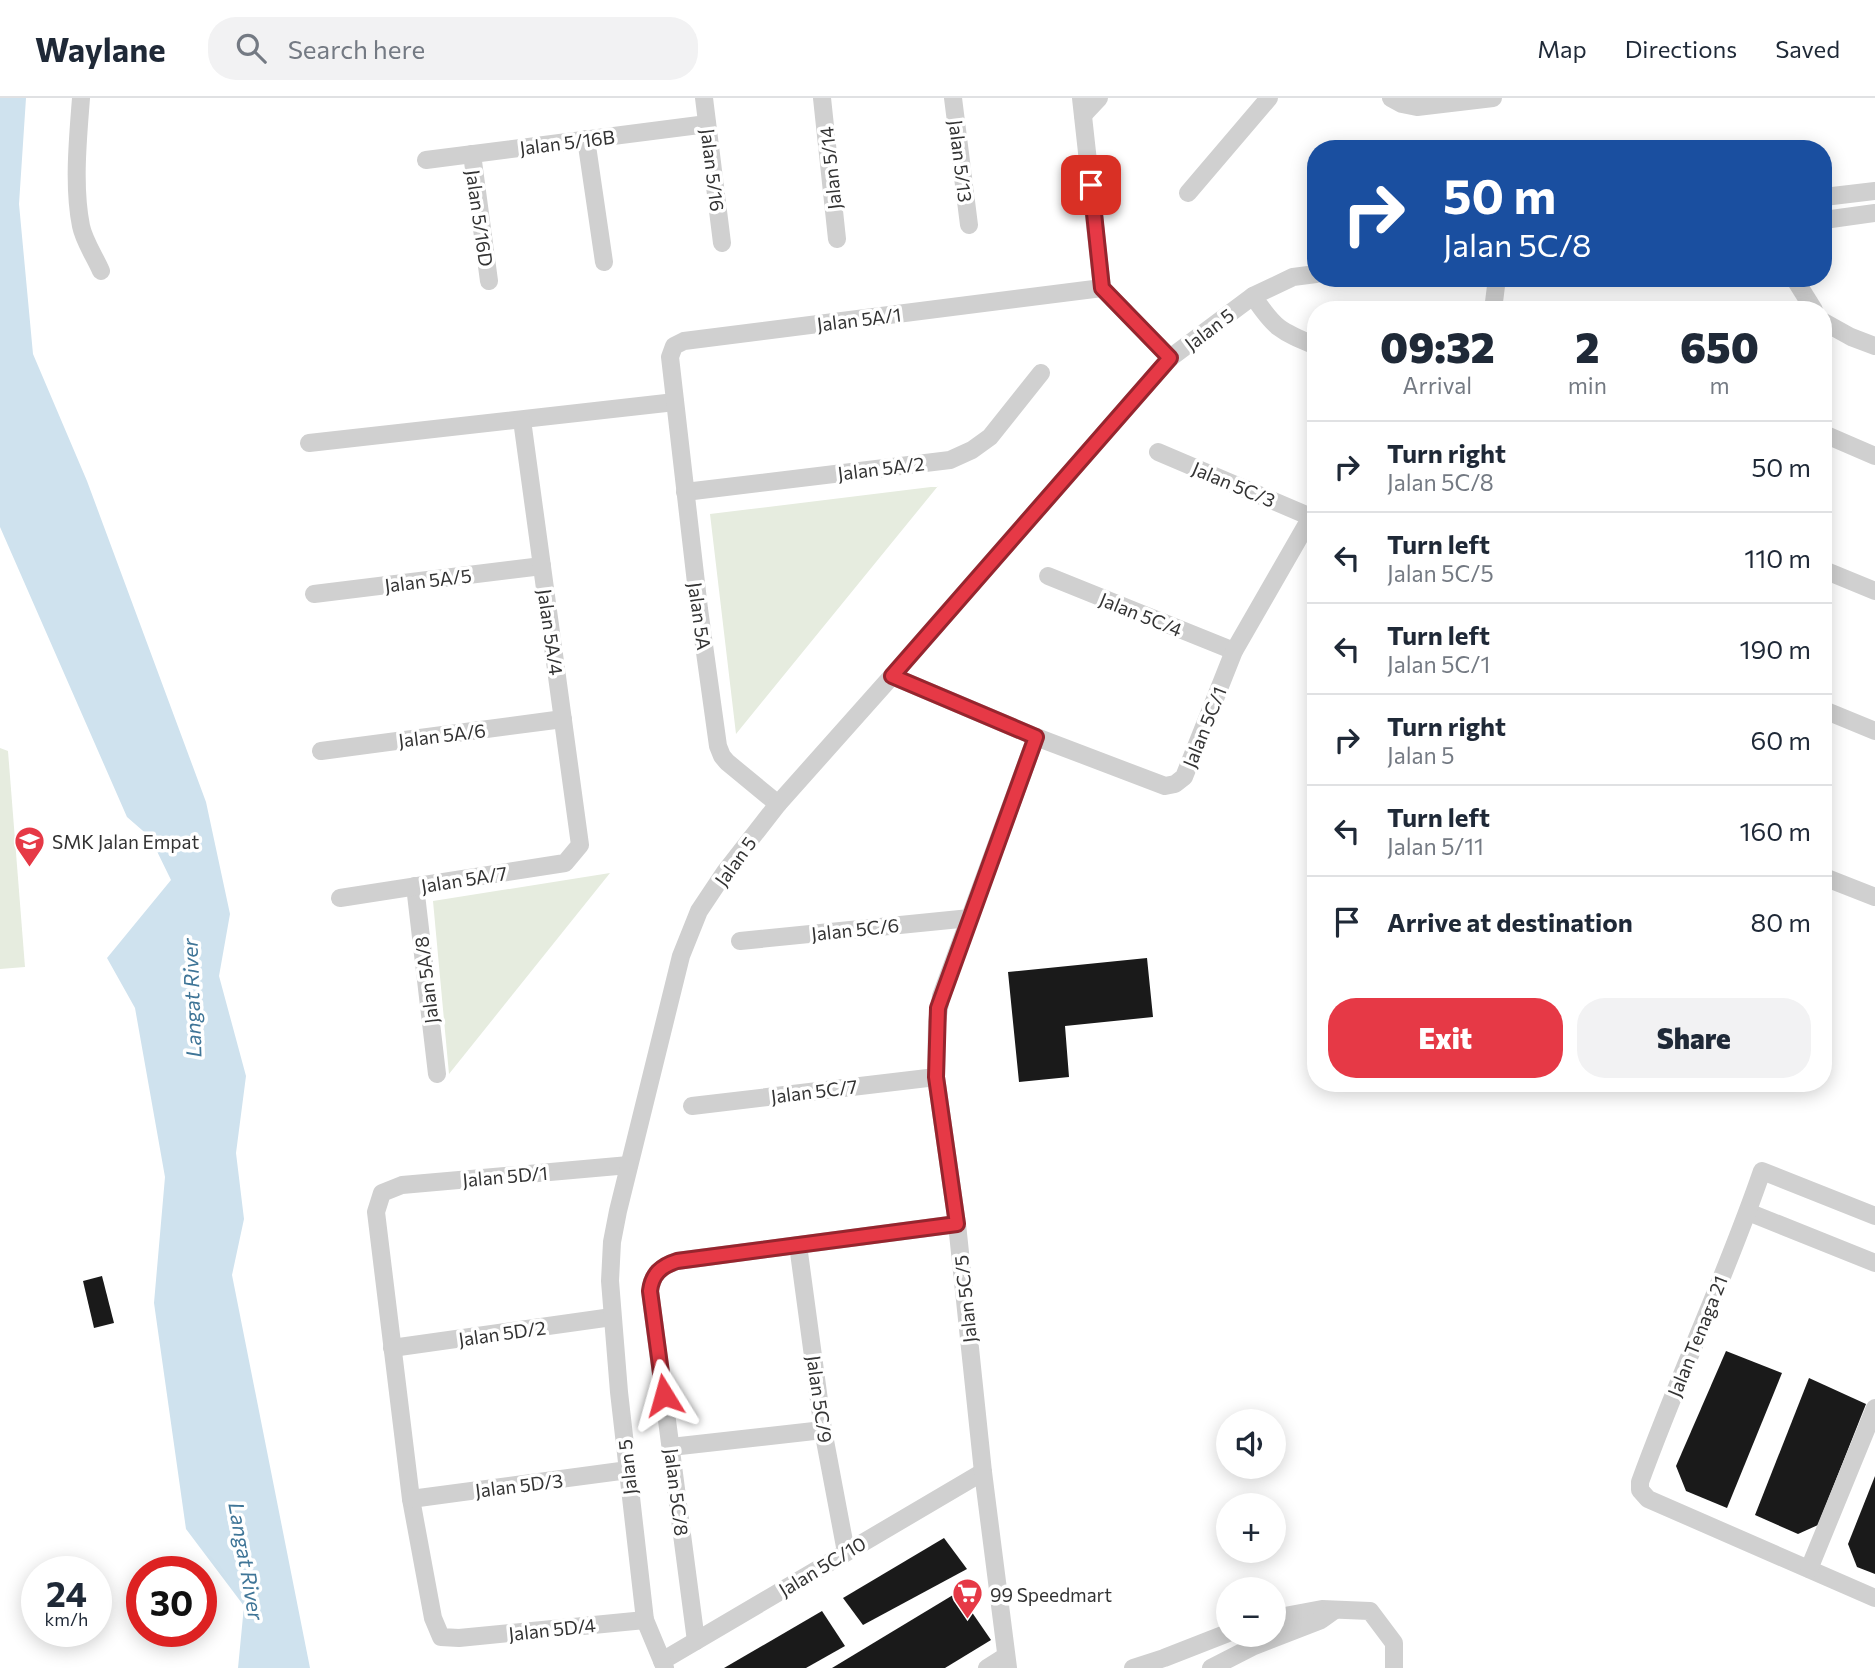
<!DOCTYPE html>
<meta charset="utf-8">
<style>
:root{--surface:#fff;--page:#f2f2f3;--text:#1f2937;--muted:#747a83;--line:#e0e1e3;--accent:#e63946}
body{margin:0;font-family:Commissioner,sans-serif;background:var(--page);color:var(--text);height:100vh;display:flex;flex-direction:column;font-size:26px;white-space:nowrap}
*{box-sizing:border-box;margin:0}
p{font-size:23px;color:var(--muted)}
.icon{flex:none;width:38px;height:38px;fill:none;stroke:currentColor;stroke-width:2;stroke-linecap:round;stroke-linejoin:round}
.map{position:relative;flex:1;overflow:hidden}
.panel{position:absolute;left:1307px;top:203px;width:525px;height:791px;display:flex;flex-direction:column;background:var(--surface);border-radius:28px;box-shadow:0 4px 18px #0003}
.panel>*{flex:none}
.hud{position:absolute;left:1307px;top:42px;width:525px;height:147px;border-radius:28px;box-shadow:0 4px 18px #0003;background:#1a4fa0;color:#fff;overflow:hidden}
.controls{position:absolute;left:1216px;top:1311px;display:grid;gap:14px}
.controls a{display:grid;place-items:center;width:70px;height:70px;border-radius:50%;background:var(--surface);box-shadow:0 4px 18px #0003;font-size:35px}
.speed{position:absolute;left:21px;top:1458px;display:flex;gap:14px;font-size:35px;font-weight:700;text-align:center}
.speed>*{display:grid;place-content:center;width:91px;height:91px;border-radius:50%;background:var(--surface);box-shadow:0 4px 18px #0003;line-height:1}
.speed small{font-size:18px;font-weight:400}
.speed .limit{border:10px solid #d22;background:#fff;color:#111}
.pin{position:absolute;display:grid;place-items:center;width:60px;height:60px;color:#fff;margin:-30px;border-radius:14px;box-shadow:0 4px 10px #0006}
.me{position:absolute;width:77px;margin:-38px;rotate:352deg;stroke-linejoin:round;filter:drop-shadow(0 0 5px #0008)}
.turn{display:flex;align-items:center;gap:24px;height:147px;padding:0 21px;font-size:32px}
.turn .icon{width:91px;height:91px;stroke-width:2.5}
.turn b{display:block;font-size:49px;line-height:60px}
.eta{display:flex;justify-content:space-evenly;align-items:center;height:119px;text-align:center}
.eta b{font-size:42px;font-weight:800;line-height:49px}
.action{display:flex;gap:14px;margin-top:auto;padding:14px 21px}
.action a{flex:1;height:80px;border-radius:28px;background:var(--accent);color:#fff;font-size:28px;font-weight:800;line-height:80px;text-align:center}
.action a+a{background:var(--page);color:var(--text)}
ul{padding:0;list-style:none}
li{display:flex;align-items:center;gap:21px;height:91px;padding:0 21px;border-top:2px solid var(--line)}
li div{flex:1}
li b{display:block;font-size:26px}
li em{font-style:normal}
header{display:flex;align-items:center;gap:42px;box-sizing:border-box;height:98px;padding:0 35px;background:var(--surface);border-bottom:2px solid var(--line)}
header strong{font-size:33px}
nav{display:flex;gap:38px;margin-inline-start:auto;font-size:24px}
.search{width:490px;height:63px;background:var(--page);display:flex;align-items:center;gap:18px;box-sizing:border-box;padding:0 24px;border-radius:28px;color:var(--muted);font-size:26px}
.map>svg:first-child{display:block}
</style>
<header>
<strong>Waylane</strong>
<div class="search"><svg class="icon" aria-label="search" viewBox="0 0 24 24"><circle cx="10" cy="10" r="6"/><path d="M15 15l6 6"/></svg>Search here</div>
<nav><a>Map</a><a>Directions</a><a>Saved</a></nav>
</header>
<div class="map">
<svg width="1875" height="1570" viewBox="0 0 1875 1570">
<rect width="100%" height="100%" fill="#fff"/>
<g fill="#e6ecdf">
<path d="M939,388h-1l-202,248 -26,-220z"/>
<path d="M0,650l8,3 17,216 -25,2z"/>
<path d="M610,775l-161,201 -16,-173z"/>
</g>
<path fill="#cfe2ee" d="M0,0h26l-7,106 14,150 54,127 119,321 24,112 -11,62 27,100 -10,77 8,66 -12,56 78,393h-72l6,-62 -58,-77 -32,-226 11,-126 -30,-169 -28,-50 64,-78 -21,-43 -23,-20 -127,-290z"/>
<g fill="#1a1a1a">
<path d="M1147,860l6,59 -88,9 4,51 -50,5 -11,-110z"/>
<path d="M102,1178l12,47 -20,5 -11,-47z"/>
<path d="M1726,1253l56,22 -55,135 -41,-17 -10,-25z"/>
<path d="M1809,1280l57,26 -48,121 -20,9 -43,-19z"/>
<path d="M1875,1378v98l-18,-7 -9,-23z"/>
<path d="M944,1440l23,31 -104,56 -20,-27z"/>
<path d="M958,1494l33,48 -46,28h-113z"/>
<path d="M822,1513l23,35 -39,22h-82z"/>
</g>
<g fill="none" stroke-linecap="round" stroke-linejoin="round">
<g stroke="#d0d0d0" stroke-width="18">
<path d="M81,0c-3,40 -8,88 0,128 3,15 14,31 20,45"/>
<path d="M704,0l18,145"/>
<path d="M822,0l15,141"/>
<path d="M953,0l16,127"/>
<path d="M1081,0l21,190 68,70"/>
<path d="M1391,0l11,6 15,3 76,-9"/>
<path d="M1083,17l16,-17"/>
<path d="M586,41l18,123"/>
<path d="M472,56l17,127"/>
<path d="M426,62l281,-36"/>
<path d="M1188,95l81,-95"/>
<path d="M1824,99l51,-6"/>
<path d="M1824,122l51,-7"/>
<path d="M1794,180l20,32"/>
<path d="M1253,198c22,33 27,35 63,50"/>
<path d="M1493,212l4,-32"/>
<path d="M1824,224l27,15 24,9"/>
<path d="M1824,336l51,22"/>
<path d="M309,345l366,-41"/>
<path d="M1158,354l153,65"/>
<path d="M685,394l265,-32 22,-10 18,-13 51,-64"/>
<path d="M1824,472l51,21"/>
<path d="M1048,478l186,75"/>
<path d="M314,496l228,-28"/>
<path d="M892,578l144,61 129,49 10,-2 9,-7 50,-126 77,-134 5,-6"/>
<path d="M1824,612l51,21"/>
<path d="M321,653l242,-32"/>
<path d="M778,706l-51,-42 -5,-6 -4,-10 -19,-137 -29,-252 4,-11 10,-5 418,-53"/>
<path d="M1824,779l51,20"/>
<path d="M415,788l22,188"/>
<path d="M340,800l225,-35 15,-18 -58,-425"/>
<path d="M740,843l230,-23"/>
<path d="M692,1008l244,-29"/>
<path d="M629,1067l-227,20 -20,8 -6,19 35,287 22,119 8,19 18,1 186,-18"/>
<path d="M1748,1114l127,51"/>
<path d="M1875,1118l-113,-45c-36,105 -84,206 -122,311v8l8,9 227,99"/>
<path d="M798,1147l25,185 23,122"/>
<path d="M392,1250l220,-31"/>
<path d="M671,1349l152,-17"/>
<path d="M411,1401l217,-29"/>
<path d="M1809,1471l66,-161"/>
<path d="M1274,1520l48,-9 48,2 24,32v25"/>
<path d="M696,1543l-46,-350c2,-17 11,-25 27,-30l280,-37"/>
<path d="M662,1563l321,-189"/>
<path d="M665,1570l-20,-48 -26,-228 -9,-111 2,-39 6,-31 63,-255 18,-45 26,-39 53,-68 114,-128 278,-318 83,-62 40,-19 23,-3"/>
<path d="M987,1570l19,-12"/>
<path d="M1008,1570l-25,-196 -26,-248 -21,-147 1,-55 4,-26 95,-259"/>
<path d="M1133,1570l31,-10 64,-25"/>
<path d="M1211,1570l43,-22 67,-26 14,-10"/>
</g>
</g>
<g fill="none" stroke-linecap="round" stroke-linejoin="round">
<defs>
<path id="route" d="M664,1297l-14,-104c2,-17 11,-25 27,-30l280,-37 -21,-147 2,-69 98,-271 -144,-61 278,-318 -68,-70 -11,-103"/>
</defs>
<use href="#route" stroke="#96252e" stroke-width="18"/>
<use href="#route" stroke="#e63946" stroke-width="12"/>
</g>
<defs>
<symbol id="school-pin" viewBox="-11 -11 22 30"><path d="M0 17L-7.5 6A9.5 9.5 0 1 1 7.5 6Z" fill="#e63946" stroke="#fff"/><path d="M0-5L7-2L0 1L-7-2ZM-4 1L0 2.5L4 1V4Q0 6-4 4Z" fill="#fff"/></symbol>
<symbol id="supermarket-pin" viewBox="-11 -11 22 30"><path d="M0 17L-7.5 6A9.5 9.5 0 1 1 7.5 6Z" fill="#e63946" stroke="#fff"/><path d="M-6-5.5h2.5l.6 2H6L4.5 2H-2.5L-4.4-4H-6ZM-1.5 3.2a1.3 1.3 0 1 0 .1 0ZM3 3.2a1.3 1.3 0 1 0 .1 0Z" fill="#fff"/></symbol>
</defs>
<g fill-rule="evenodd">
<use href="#school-pin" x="12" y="726" width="35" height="47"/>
<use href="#supermarket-pin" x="950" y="1478" width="35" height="47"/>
</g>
<g text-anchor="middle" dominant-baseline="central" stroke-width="7" stroke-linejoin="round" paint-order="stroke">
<g font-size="19" fill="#333" stroke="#fff">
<text transform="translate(567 44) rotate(-7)">Jalan 5/16B</text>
<text transform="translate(961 63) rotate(83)">Jalan 5/13</text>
<text transform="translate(830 70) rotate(-96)">Jalan 5/14</text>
<text transform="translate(713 72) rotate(83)">Jalan 5/16</text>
<text transform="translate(480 120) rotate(82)">Jalan 5/16D</text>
<text transform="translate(859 221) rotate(-7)">Jalan 5A/1</text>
<text transform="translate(1209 231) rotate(-37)">Jalan 5</text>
<text transform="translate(881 370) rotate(-7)">Jalan 5A/2</text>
<text transform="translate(1234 386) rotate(23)">Jalan 5C/3</text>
<text transform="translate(428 482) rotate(-7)">Jalan 5A/5</text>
<text transform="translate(1141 516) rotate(22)">Jalan 5C/4</text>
<text transform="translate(700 518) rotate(82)">Jalan 5A</text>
<text transform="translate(551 534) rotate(82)">Jalan 5A/4</text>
<text transform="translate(1204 629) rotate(-68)">Jalan 5C/1</text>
<text transform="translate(442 637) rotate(-7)">Jalan 5A/6</text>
<text transform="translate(735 763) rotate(-54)">Jalan 5</text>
<text transform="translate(464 781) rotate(-9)">Jalan 5A/7</text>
<text transform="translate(855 831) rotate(-6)">Jalan 5C/6</text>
<text transform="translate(426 882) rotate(-97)">Jalan 5A/8</text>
<text transform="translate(814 993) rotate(-7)">Jalan 5C/7</text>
<text transform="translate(505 1078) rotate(-5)">Jalan 5D/1</text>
<text transform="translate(965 1201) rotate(-96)">Jalan 5C/5</text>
<text transform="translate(502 1235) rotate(-8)">Jalan 5D/2</text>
<text transform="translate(1697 1238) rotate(-68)">Jalan Tenaga 21</text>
<text transform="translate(820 1301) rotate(82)">Jalan 5C/9</text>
<text transform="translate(627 1369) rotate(-96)">Jalan 5</text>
<text transform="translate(519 1387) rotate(-7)">Jalan 5D/3</text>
<text transform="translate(677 1394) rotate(83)">Jalan 5C/8</text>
<text transform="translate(822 1468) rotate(-31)">Jalan 5C/10</text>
<text transform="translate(552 1531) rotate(-6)">Jalan 5D/4</text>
</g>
<g font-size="19" fill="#333" stroke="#fff" text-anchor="start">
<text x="52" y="743">SMK Jalan Empat</text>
<text x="990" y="1496">99 Speedmart</text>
</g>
<g font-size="21" font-style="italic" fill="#3f7597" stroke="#fff">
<text transform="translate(191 900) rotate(-92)">Langat River</text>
<text transform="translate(247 1463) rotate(80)">Langat River</text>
</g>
</g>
</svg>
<div class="controls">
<a><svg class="icon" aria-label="sound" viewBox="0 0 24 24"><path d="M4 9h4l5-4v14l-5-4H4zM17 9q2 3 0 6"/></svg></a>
<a>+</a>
<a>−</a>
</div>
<div class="speed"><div>24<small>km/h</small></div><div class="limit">30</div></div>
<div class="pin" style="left:1091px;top:87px;background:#d93025"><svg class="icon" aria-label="arrive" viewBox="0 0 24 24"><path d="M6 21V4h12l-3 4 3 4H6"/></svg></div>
<svg class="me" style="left:664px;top:1297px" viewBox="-20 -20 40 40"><path d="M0-17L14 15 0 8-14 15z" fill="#e63946" stroke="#fff" stroke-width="4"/></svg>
<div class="hud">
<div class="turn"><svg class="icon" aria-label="right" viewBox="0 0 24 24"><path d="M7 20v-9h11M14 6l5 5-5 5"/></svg><div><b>50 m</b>Jalan 5C/8</div></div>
</div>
<section class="panel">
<div class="eta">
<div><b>09:32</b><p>Arrival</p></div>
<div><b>2</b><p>min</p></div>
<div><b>650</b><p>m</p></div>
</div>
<ul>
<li><svg class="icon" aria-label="right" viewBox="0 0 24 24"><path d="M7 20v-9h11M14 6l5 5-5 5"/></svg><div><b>Turn right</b><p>Jalan 5C/8</p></div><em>50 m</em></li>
<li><svg class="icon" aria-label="left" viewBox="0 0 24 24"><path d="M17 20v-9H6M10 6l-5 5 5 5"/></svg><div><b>Turn left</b><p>Jalan 5C/5</p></div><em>110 m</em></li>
<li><svg class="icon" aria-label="left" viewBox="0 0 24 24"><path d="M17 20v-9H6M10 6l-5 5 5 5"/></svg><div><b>Turn left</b><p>Jalan 5C/1</p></div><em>190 m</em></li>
<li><svg class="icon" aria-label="right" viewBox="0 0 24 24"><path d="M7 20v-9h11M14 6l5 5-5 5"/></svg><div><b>Turn right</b><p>Jalan 5</p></div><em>60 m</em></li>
<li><svg class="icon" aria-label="left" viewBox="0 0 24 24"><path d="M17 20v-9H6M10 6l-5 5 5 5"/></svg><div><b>Turn left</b><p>Jalan 5/11</p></div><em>160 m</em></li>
<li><svg class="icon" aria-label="arrive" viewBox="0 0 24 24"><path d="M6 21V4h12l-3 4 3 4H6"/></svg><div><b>Arrive at destination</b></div><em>80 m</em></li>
</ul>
<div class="action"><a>Exit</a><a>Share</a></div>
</section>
</div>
